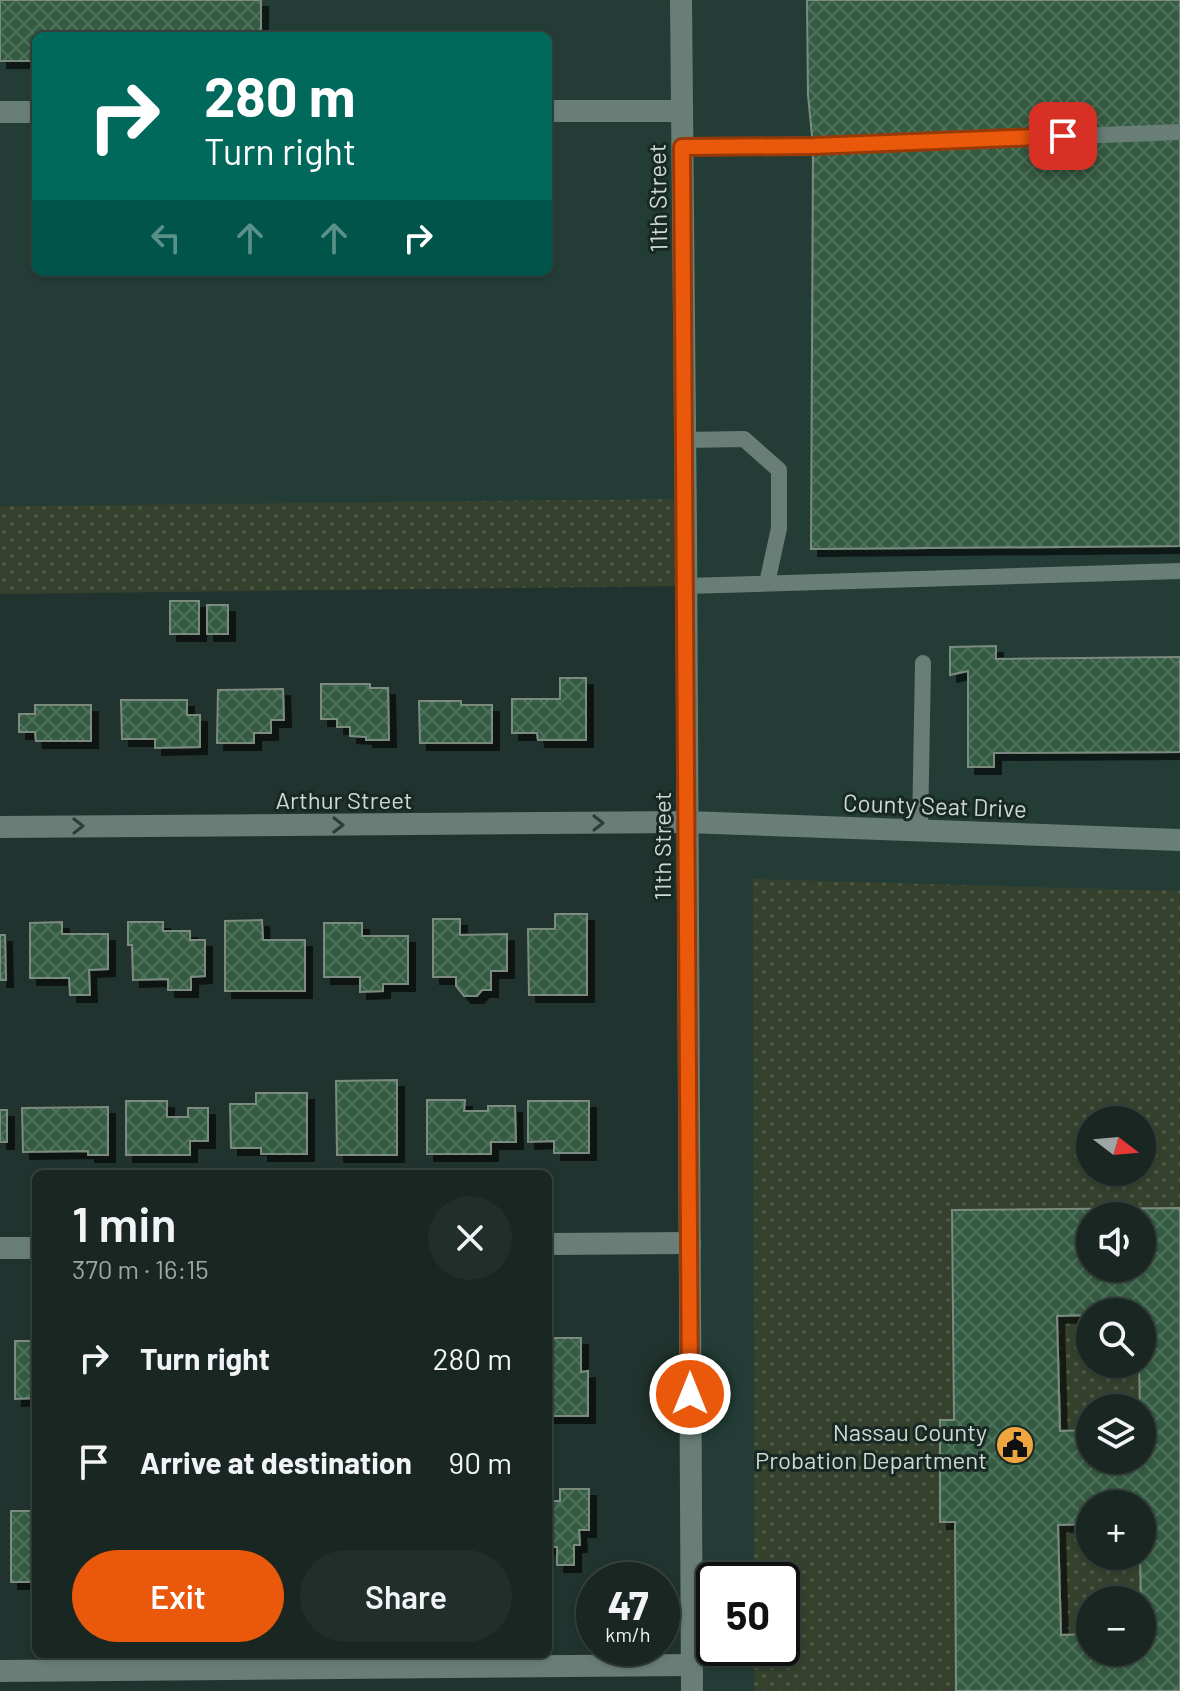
<!DOCTYPE html>
<meta charset="utf-8">
<style>
:root{--surface:#192622;--page:#222e2a;--text:#f1f3f6;--muted:#9fa5a5;--line:#374340;--accent:#ea580c}
body{margin:0;font-family:Barlow,sans-serif;background:var(--page);color:var(--text);height:100vh;display:flex;flex-direction:column;font-size:30px;white-space:nowrap}
*{box-sizing:border-box;margin:0}
p{font-size:26px;color:var(--muted)}
.icon{flex:none;width:44px;height:44px;fill:none;stroke:currentColor;stroke-width:2;stroke-linecap:round;stroke-linejoin:round}
.map{position:relative;flex:1;overflow:hidden}
.side{position:absolute;left:32px;top:1170px;width:520px;height:488px;display:flex;flex-direction:column;background:var(--surface);border-radius:12px;box-shadow:0 2px 6px #0004,0 0 0 2px var(--line)}
.side>*{flex:none}
.top-card{position:absolute;left:32px;top:32px;width:520px;height:244px;border-radius:12px;box-shadow:0 2px 6px #0004,0 0 0 2px var(--line);background:#00695c;color:#fff;overflow:hidden}
.needle{width:52px;rotate:106deg}
.buttons{position:absolute;left:1076px;top:1106px;display:grid;gap:16px}
.buttons a{display:grid;place-items:center;width:80px;height:80px;border-radius:50%;background:var(--surface);box-shadow:0 2px 6px #0004,0 0 0 2px var(--line);font-size:40px}
.speed{position:absolute;left:576px;top:1562px;display:flex;gap:16px;font-size:40px;font-weight:700;text-align:center}
.speed>*{display:grid;place-content:center;width:104px;height:104px;border-radius:50%;background:var(--surface);box-shadow:0 2px 6px #0004,0 0 0 2px var(--line);line-height:1}
.speed small{font-size:20px;font-weight:400}
.speed .limit{border:4px solid #111;border-radius:12px;background:#fff;color:#111}
.pin{position:absolute;display:grid;place-items:center;width:68px;height:68px;color:#fff;margin:-34px;border-radius:16px;box-shadow:0 4px 12px #0006}
.me{position:absolute;width:88px;margin:-44px;rotate:0deg;stroke-linejoin:round;filter:drop-shadow(0 0 6px #0008)}
.turn{display:flex;align-items:center;gap:28px;height:168px;padding:0 40px;font-size:36px}
.turn .icon{width:104px;height:104px;stroke-width:2.5}
.turn b{display:block;font-size:56px;line-height:68px}
.lanes{display:flex;align-items:center;height:76px;padding:0 40px;background:#0003;justify-content:center;gap:40px;direction:ltr}
.lanes .off{opacity:.35}
.round{display:grid;place-items:center;flex:none;width:84px;height:84px;border-radius:42px;background:var(--page)}
.headline{display:flex;align-items:center;justify-content:space-between;height:136px;padding:0 40px}
h1{font-size:48px;font-weight:600;line-height:60px}
.primary-button{display:flex;gap:16px;margin-top:auto;padding:16px 40px}
.primary-button a{flex:1;height:92px;border-radius:48px;background:var(--accent);color:#fff;font-size:32px;font-weight:600;line-height:92px;text-align:center}
.primary-button a+a{background:var(--page);color:var(--text)}
ul{padding:0;list-style:none}
li{display:flex;align-items:center;gap:24px;height:104px;padding:0 40px}
li div{flex:1}
li b{display:block;font-size:30px}
li em{font-style:normal}
.map>svg:first-child{display:block}
</style>
<div class="map">
<svg width="1180" height="1691" viewBox="0 0 1180 1691">
<defs>
<pattern id="grass-dots" width="8" height="8" patternUnits="userSpaceOnUse" patternTransform="scale(2)"><rect width="8" height="8" fill="#35412d"/><path d="M2 2h.1M6 6h.1" fill="none" stroke="#515c4b" stroke-width="1.8" stroke-linecap="round"/></pattern>
<pattern id="building-cross-hatch" width="8" height="8" patternUnits="userSpaceOnUse" patternTransform="scale(2)"><rect width="8" height="8" fill="#345b42"/><path d="M0 0l8 8M0 8l8-8" fill="none" stroke="#50725c"/></pattern>
<filter id="shadow"><feDropShadow dx="7" dy="7" stdDeviation="0" flood-color="#0009"/></filter>
</defs>
<rect width="100%" height="100%" fill="#21332e"/>
<path fill="#233d36" fill-rule="evenodd" d="M0,0h1180v1691h-488l-6,-1191 -686,6zM36,36h512v236h-512zM1090,1120h52v52h-52zM1090,1216h52v52h-52zM1090,1312h52v52h-52zM1090,1408h52v52h-52zM1090,1504h52v52h-52zM714,1580h68v68h-68zM1090,1600h52v52h-52z"/>
<g fill="url(#grass-dots)" fill-rule="evenodd">
<path d="M686,499v87l-686,8v-88z"/>
<path d="M753,879l427,12v800h-426v-43h28v-68h-28zM1090,1120h52v52h-52zM1090,1216h52v52h-52zM1090,1312h52v52h-52zM1090,1408h52v52h-52zM1090,1504h52v52h-52zM1090,1600h52v52h-52z"/>
</g>
<g fill="url(#building-cross-hatch)" stroke="#7b8b80" stroke-width="2" fill-rule="evenodd" filter="url(#shadow)">
<path d="M0,0h261v36h-225v25h-36z"/>
<path d="M807,0h373v546l-369,3 2,-403 -5,-51z"/>
<rect x="170" y="601" width="29" height="33"/>
<rect x="207" y="605" width="21" height="29"/>
<path d="M996,646v13l184,-2v95l-186,1v14h-26v-96l-18,4v-28z"/>
<path d="M560,678h26v62h-48l-1,-7h-25v-34h48z"/>
<path d="M321,684h49v4h18l1,52h-23v-3l-16,-1v-9h-13v-8h-16z"/>
<path d="M283,689l1,31h-13v13h-17v10h-37l1,-53z"/>
<path d="M121,700h66v15h13v32l-45,1v-9h-33z"/>
<path d="M419,701h42v4h31v38h-72z"/>
<path d="M35,705h56v36h-55l-1,-9h-16v-18h16z"/>
<path d="M555,914h32v81h-58l-1,-66h27z"/>
<path d="M433,919h27v16l47,-1v37h-16v19h-9l-5,6h-13l-8,-10v-9h-23z"/>
<path d="M262,920l1,20h42v51h-80v-70z"/>
<path d="M62,922v12h46v35l-19,1 1,25h-20l-1,-17h-39v-55z"/>
<path d="M128,922h35v9h27v9h15v36l-14,1v13h-23v-11l-35,1 -1,-35h-4z"/>
<path d="M324,923h38v13h46v48h-25v7l-23,1v-15h-36z"/>
<path d="M0,935h5l1,45h-6z"/>
<path d="M397,1080v75h-60l-1,-74z"/>
<path d="M256,1093h51v61h-46v-6h-30l-1,-44h26z"/>
<path d="M427,1100h38l-1,11h24v-5h27l1,36h-25v12h-64z"/>
<path d="M126,1101h41v16h21v-9h20v33h-18v14h-64z"/>
<path d="M528,1101h61v52h-35v-12l-26,1z"/>
<path d="M108,1107v48h-20v-4l-65,1 -1,-44z"/>
<rect x="0" y="1110" width="7" height="32"/>
<path d="M1180,1208v483h-224l-1,-169h-15v-102h14l-2,-210zM1090,1216h52v52h-52zM1090,1312h52v52h-3l1,44h2v52h-52v-30l-30,1 -3,-115 33,-1zM1090,1504h52v52h-2l2,96h-52v-18l-29,1 -3,-110 32,-1z"/>
<path d="M548,1338h33v34l7,-1v45h-40z"/>
<path d="M15,1341h21v57l-21,1z"/>
<path d="M560,1489h29v41h-10l1,15h-6v20h-17v-18h-9v-46h12z"/>
<path d="M32,1497h4v85h-25v-71h21z"/>
</g>
<g fill="none" stroke-linecap="round" stroke-linejoin="round">
<g stroke="#6a7e78" stroke-width="16">
<path d="M682,147l131,-1 367,-14"/>
<path d="M685,440l59,-1 35,31v58l-12,55"/>
<path d="M686,586l494,-15"/>
<path d="M920,830l3,-167"/>
</g>
<g stroke="#6a7e78" stroke-width="22">
<path d="M548,111h134"/>
<path d="M0,112h36"/>
<path d="M0,827l687,-5"/>
<path d="M548,1244l142,-1"/>
<path d="M0,1248h36"/>
<path d="M0,1671l692,-6"/>
</g>
<path stroke="#6a7e78" stroke-width="22" d="M687,822l493,18"/>
<path stroke="#6a7e78" stroke-width="22" d="M681,0l5,531 6,1160"/>
</g>
<defs><path id="oneway-chevron" d="M-2-3.5L2.5 0L-2 3.5" fill="none" stroke-width="1.6" stroke-linecap="round" stroke-linejoin="round" transform="scale(2)"/></defs>
<g stroke="#2c3e39">
<use href="#oneway-chevron" transform="translate(598 823)"/>
<use href="#oneway-chevron" transform="translate(338 825)"/>
<use href="#oneway-chevron" transform="translate(78 826)"/>
</g>
<g fill="none" stroke-linecap="round" stroke-linejoin="round">
<defs>
<path id="route" d="M690,1394l-8,-1247 131,-1 250,-10"/>
</defs>
<use href="#route" stroke="#983908" stroke-width="20"/>
<use href="#route" stroke="#ea580c" stroke-width="14"/>
</g>
<defs>
<symbol id="civic-disc" viewBox="-11 -11 22 22"><circle r="9.5" fill="#f0a63e" stroke="#182924"/><path d="M-.6-6.5H3V-4.5H.6V-3L4-1V1h2V6H-6V1h2V-1L-.6-3ZM-1.2 2.5V6h2.4V2.5Z" fill="#111"/></symbol>
</defs>
<g fill-rule="evenodd">
<use href="#civic-disc" x="993" y="1423" width="44" height="44"/>
</g>
<g text-anchor="middle" dominant-baseline="central" stroke-width="6" stroke-linejoin="round" paint-order="stroke">
<g font-size="24" fill="#ced9d5" stroke="#182924">
<text transform="translate(657 198) rotate(-91)">11th Street</text>
<text x="344" y="799">Arthur Street</text>
<text transform="translate(935 805) rotate(2)">County Seat Drive</text>
<text transform="translate(661 846) rotate(-90)">11th Street</text>
</g>
<g font-size="24" fill="#ced9d5" stroke="#182924" text-anchor="end">
<text x="987" y="1431">Nassau County<tspan x="987" dy="28">Probation Department</tspan></text>
</g>
</g>
</svg>
<div class="buttons">
<a><svg class="needle" viewBox="-14 -14 28 28"><path d="M0-13l5 13h-10z" fill="#e53935"/><path d="M0 13l5-13h-10z" fill="#9fa5a5"/></svg></a>
<a><svg class="icon" aria-label="sound" viewBox="0 0 24 24"><path d="M4 9h4l5-4v14l-5-4H4zM17 9q2 3 0 6"/></svg></a>
<a><svg class="icon" aria-label="search" viewBox="0 0 24 24"><circle cx="10" cy="10" r="6"/><path d="M15 15l6 6"/></svg></a>
<a><svg class="icon" aria-label="layers" viewBox="0 0 24 24"><path d="M12 4l9 5-9 5-9-5zM3 14l9 5 9-5"/></svg></a>
<a>+</a>
<a>−</a>
</div>
<div class="speed"><div>47<small>km/h</small></div><div class="limit">50</div></div>
<div class="pin" style="left:1063px;top:136px;background:#d93025"><svg class="icon" aria-label="arrive" viewBox="0 0 24 24"><path d="M6 21V4h12l-3 4 3 4H6"/></svg></div>
<svg class="me" style="left:690px;top:1394px" viewBox="-20 -20 40 40"><circle r="17" fill="#ea580c" stroke="#fff" stroke-width="3"/><path d="M0-11L8 9 0 5-8 9z" fill="#fff"/></svg>
<div class="top-card">
<div class="turn"><svg class="icon" aria-label="right" viewBox="0 0 24 24"><path d="M7 20v-9h11M14 6l5 5-5 5"/></svg><div><b>280 m</b>Turn right</div></div>
<div class="lanes"><svg class="icon off" aria-label="left" viewBox="0 0 24 24"><path d="M17 20v-9H6M10 6l-5 5 5 5"/></svg><svg class="icon off" aria-label="ahead" viewBox="0 0 24 24"><path d="M12 20V5M6 11l6-6 6 6"/></svg><svg class="icon off" aria-label="ahead" viewBox="0 0 24 24"><path d="M12 20V5M6 11l6-6 6 6"/></svg><svg class="icon" aria-label="right" viewBox="0 0 24 24"><path d="M7 20v-9h11M14 6l5 5-5 5"/></svg></div>
</div>
<section class="side">
<div class="headline"><div><h1>1 min</h1><p>370 m · 16:15</p></div><a class="round"><svg class="icon" aria-label="close" viewBox="0 0 24 24"><path d="M6 6l12 12M18 6L6 18"/></svg></a></div>
<ul>
<li><svg class="icon" aria-label="right" viewBox="0 0 24 24"><path d="M7 20v-9h11M14 6l5 5-5 5"/></svg><div><b>Turn right</b></div><em>280 m</em></li>
<li><svg class="icon" aria-label="arrive" viewBox="0 0 24 24"><path d="M6 21V4h12l-3 4 3 4H6"/></svg><div><b>Arrive at destination</b></div><em>90 m</em></li>
</ul>
<div class="primary-button"><a>Exit</a><a>Share</a></div>
</section>
</div>
